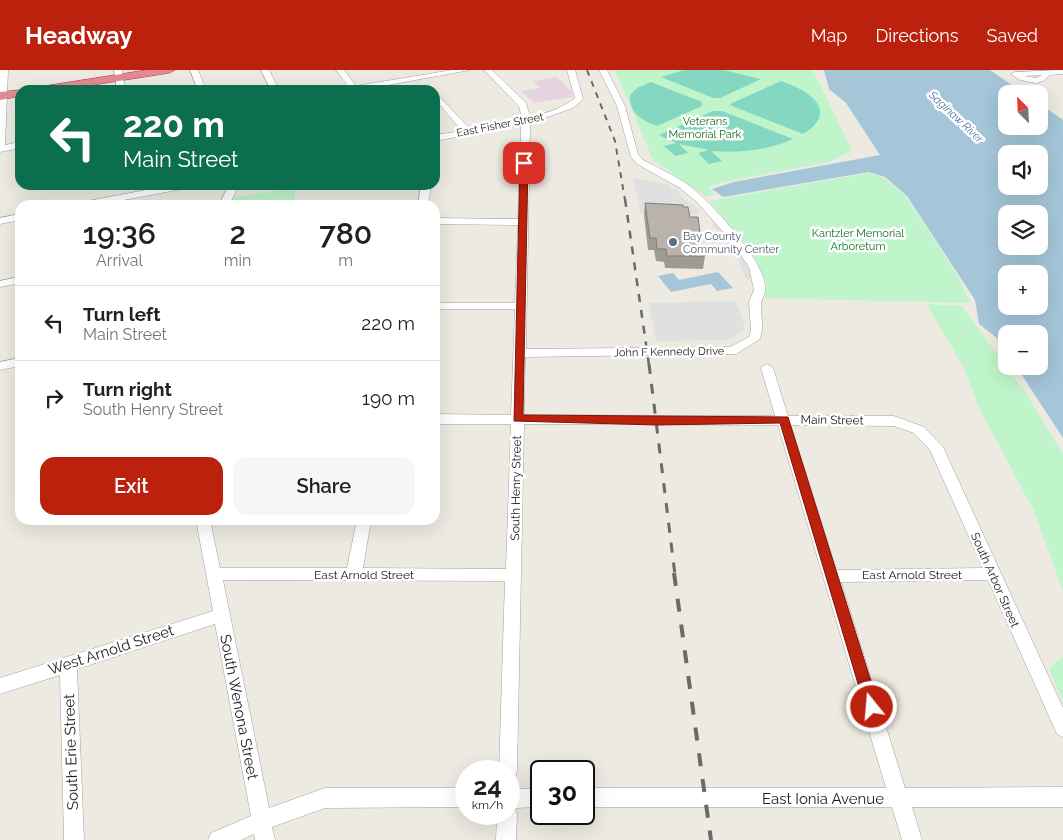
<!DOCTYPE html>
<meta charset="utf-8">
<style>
:root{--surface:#fff;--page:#f6f6f6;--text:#202124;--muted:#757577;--line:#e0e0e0;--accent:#bb210c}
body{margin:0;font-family:Raleway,sans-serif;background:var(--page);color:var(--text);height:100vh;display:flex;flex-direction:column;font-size:19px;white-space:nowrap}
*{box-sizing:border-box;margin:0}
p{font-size:16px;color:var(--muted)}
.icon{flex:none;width:28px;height:28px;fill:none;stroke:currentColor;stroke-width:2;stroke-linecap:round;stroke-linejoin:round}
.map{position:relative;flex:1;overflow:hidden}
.side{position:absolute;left:15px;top:130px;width:425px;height:325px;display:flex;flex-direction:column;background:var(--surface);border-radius:15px;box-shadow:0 5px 20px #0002}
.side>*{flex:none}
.hud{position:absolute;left:15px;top:15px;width:425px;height:105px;border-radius:15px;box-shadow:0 5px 20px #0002;background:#0b6e4f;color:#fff;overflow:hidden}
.needle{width:32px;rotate:336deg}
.fabs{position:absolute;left:998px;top:15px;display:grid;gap:10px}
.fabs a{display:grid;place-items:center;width:50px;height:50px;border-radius:10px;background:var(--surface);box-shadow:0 5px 20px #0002;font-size:25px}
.speed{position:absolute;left:455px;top:690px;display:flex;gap:10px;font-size:25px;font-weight:700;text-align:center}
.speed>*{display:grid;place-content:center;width:65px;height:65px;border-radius:50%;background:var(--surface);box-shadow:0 5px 20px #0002;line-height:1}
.speed small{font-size:12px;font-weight:400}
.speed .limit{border:2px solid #111;border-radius:8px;background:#fff;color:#111}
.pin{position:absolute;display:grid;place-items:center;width:42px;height:42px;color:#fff;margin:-21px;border-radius:10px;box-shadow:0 2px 8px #0006}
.me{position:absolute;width:55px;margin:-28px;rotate:343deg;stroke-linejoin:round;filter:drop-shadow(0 0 4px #0008)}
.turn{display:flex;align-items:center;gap:18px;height:105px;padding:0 25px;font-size:22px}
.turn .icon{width:65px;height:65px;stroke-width:2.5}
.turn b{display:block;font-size:35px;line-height:42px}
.eta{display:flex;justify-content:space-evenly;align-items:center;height:85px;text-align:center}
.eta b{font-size:30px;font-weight:600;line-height:35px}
.primary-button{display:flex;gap:10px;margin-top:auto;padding:10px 25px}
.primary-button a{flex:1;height:58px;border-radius:15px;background:var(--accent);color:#fff;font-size:20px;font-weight:600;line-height:58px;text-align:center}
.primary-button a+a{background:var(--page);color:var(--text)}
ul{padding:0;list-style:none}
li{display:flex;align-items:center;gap:15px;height:75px;padding:0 25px;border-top:1px solid var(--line)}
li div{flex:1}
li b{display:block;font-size:19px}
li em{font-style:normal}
header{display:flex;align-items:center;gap:30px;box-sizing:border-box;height:70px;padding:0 25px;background:var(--accent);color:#fff}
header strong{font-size:24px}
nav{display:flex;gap:28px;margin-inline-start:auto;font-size:18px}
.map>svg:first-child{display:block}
</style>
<header>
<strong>Headway</strong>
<nav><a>Map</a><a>Directions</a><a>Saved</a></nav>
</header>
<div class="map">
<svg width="1063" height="770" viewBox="0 0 1063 770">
<rect width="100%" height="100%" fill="#edeae2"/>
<path fill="#e5d4e0" d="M557,7l16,16 -1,4 -38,6 -13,-12 20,-3 -8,-7z"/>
<g fill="#c0f5cb">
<path d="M615,0h198l39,80 -23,12 -105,20 -15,5 5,8 -8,2 -53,-37z"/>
<path d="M869,103l15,5 21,17 51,78 15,30 -206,-5 1,-17 -11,-23 -13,-19 -33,-38z"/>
<path d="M295,118v17h-66l5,-8z"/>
<path d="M926,234l36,2 63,86 38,62v137l-29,-80 -55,-103 -16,-42z"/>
<path d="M1061,587h2v45l-14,-33z"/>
</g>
<g fill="#84d8c1">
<path d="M684,0h40l37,9 -41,19h-7l-52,-21z"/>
<path d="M781,11c27,9 60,30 22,53l-71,-28 -2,-2z"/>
<path d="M651,12l51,20v4l-45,20c-16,-6 -28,-13 -27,-31l7,-7z"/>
<path d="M713,41h9l71,28c-27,12 -53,14 -82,12l11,10 -13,3 -11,-11 11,-3 -30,-6 9,9 -13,3 -11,-10 12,-3 -17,-8z"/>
</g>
<g fill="#e0e0e0">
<path d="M635,108l34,7 2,4h6l5,9 18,12 -3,5 -56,-1 -8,-34z"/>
<path d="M717,153l27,36 10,20h-8l-8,-20 -26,-34z"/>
<path d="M735,231l9,22v6l-8,7 -8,4 -72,1 -7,-38z"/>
</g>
<g fill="#a4c6d8" fill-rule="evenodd">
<path d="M824,0h166l35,24h-19v32h33v-23l24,17v318l-47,-72h23v-32h-33v18l-9,-14 -18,-14 -4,-24 -68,-104 -22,-19 -16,-5 -146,25 -11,-8 22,-7 146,-27 -34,-52 -17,-14zM1006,84h33v32h-33zM1006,144h33v32h-33zM1006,204h33v32h-33z"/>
<path d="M718,202l15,16 -16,3 -6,-7 -40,8 -13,-16 15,-3 6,7z"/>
</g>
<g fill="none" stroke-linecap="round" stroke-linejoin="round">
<defs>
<g id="minor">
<path d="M0,0h8l-3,75 15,-3v6l-20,4z"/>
<path d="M114,0h8l3,20h-8z"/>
<path d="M190,0h8l8,20h-8z"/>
<path d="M261,0h8l10,20h-8z"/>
<path d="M336,0h8l12,16 96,-16h18l-109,20h-18l6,-3z"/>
<path d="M484,0h8l34,33 4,14c16,-4 32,-8 45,-19l-8,-28h8l8,29 -10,9 -43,15 -4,226 204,-2 19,-10 2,-7 -2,-28 5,-12 -5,-23 -16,-24 -36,-41 -17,-14 -43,-24 -6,-7 -14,-51 -18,-36h8l18,36 13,48 5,6c15,8 31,15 44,24 22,16 81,79 78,106 0,6 -4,9 -4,15 0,12 3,22 -1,34l-24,15 -211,3 -1,58 251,1 -14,-48 6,-4 6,4 15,48h106l30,11 19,20 120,261v29l-6,-3 -69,-154 -147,2 64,206 158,-1v20h-151l10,33h-20l-10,-33h-308v-19h302l-108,-363 -254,-1 -7,347 -2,7 -6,2v-9h-10l6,-190 -282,-1 46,228 56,-20h141v19l-141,1 -53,19 3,13h-20l-1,-6 -13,6h-33l3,-7 40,-17 -36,-192 -138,45 7,171h-20l-4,-165 -60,19v-16l213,-67 -17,-91h14l10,48h127l10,-48h14l-8,48 143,1 5,-145h-76v-10l76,1 4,-106h-80v-6h80l3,-78 -83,-1v-6l83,1 3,-94 -86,16v-6l27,-4 -27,-32v-7l35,37 52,-10 -3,-13zM791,355l103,1 20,7 16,17 53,118 -146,2z"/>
<path d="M1063,0v4l-13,1 -7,6 -7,2 -16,-3 -9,-6 4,-2zM1042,5l-6,3 -12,-2z"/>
<path d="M172,115h20l-5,3 -89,17h-20l5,-3z"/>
<path d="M229,115h10l-10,20h-10z"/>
<path d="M421,115h10l-3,20h-10z"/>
<path d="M20,144v6l-20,4v-6z"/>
<path d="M20,207v6l-20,4v-6z"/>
<path d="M20,288v8l-20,4v-8z"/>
<path d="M509,719h32v18l-27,1 3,6 -1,26h-20l1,-26h12z"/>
</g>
<g id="highway">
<path d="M147,0h28l-6,3 -108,17h-28l6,-3z"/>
<path d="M20,20v6l-20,4v-8l20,-2h2z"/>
</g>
</defs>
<use href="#minor" stroke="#a0a0a0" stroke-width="1"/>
<use href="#highway" stroke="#cb2e51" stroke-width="1"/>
<use href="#minor" fill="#fff" fill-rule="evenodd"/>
<use href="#highway" fill="#e08d92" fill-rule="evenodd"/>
<path stroke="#6a6a6a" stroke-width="2" stroke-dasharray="6 6" stroke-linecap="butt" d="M587,0l28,71 10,59"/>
<path stroke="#6a6a6a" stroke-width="2.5" stroke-dasharray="8 8" stroke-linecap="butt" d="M625,129l24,166"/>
<path stroke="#6a6a6a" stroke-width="3" stroke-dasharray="10 10" stroke-linecap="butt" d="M649,294l26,211"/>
<path stroke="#6a6a6a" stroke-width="4" stroke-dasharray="13 13" stroke-linecap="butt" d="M674,503l37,267"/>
</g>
<path fill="#9f9a94" d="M645,133l38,4 17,26 -2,12 1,3 6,8 -2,13 -38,-1 -1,-6 -8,-1 -2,-11h-6l-4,-35z"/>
<path fill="#b9b3ac" stroke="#827d78" d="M645,133l38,2v2h5l2,10h8l2,16h-4l3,15h4l2,8h-38l-1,-7h-9l-1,-11h-6z"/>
<path fill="#bb210c" stroke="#7a1508" d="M524,91l4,2 -5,252 265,2 91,290 -2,5 -5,2 -5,-2 -2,-5 -85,-284 -123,2 -143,-4 6,-258z"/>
<circle fill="#5c6f8a" stroke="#fff" stroke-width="2" cx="673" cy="172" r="5"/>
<g text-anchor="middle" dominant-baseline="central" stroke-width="5" stroke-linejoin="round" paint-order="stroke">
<g font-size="11" font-style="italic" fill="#4f6fa5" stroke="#fff">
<text transform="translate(956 47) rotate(43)">Saginaw River</text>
</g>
<g font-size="11" fill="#117225" stroke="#fff">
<text x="705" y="51">Veterans<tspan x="705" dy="13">Memorial Park</tspan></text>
<text x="858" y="163">Kantzler Memorial<tspan x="858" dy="13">Arboretum</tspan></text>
</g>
<g font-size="11" fill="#1c1c1c" stroke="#fff">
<text transform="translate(500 55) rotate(-11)">East Fisher Street</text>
<text transform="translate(669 282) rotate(-1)">John F Kennedy Drive</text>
</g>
<g font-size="11" fill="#4e5e75" stroke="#fff" text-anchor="start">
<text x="683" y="166">Bay County<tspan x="683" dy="13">Community Center</tspan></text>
</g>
<g font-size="12" fill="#1c1c1c" stroke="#fff">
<text transform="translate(832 350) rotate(1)">Main Street</text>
<text transform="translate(516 418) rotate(-89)">South Henry Street</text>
<text x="364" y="505">East Arnold Street</text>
<text x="912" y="505">East Arnold Street</text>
<text transform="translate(995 510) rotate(66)">South Arbor Street</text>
</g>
<g font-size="15" fill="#1c1c1c" stroke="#fff">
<text transform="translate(111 580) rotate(-18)">West Arnold Street</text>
<text transform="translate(239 637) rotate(79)">South Wenona Street</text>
<text transform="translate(71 682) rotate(-92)">South Erie Street</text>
<text x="823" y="729">East Ionia Avenue</text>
</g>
</g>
</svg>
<div class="fabs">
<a><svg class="needle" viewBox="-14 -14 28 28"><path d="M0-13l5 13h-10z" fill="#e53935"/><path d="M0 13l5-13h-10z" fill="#757577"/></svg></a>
<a><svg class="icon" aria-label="sound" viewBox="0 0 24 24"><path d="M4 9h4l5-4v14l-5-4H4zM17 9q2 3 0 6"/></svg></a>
<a><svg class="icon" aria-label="layers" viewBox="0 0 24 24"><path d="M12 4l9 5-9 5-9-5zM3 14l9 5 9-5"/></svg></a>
<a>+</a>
<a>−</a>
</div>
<div class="speed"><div>24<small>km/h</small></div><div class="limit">30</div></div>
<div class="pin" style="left:524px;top:93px;background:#d93025"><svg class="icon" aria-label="arrive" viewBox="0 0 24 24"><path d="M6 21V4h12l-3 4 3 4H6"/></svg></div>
<svg class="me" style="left:872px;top:637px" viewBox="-20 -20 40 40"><circle r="17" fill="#bb210c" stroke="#fff" stroke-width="3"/><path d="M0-11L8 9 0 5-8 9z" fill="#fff"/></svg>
<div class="hud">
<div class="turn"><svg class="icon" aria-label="left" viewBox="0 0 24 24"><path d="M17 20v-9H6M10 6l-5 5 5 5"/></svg><div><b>220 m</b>Main Street</div></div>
</div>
<section class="side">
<div class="eta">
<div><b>19:36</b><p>Arrival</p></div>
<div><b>2</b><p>min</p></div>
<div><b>780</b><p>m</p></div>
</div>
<ul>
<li><svg class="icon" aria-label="left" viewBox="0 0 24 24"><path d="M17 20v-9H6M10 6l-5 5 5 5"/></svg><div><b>Turn left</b><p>Main Street</p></div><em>220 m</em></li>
<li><svg class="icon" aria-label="right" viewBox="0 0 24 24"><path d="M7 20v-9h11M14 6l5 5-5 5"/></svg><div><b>Turn right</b><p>South Henry Street</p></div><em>190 m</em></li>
</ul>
<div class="primary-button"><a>Exit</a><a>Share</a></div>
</section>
</div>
